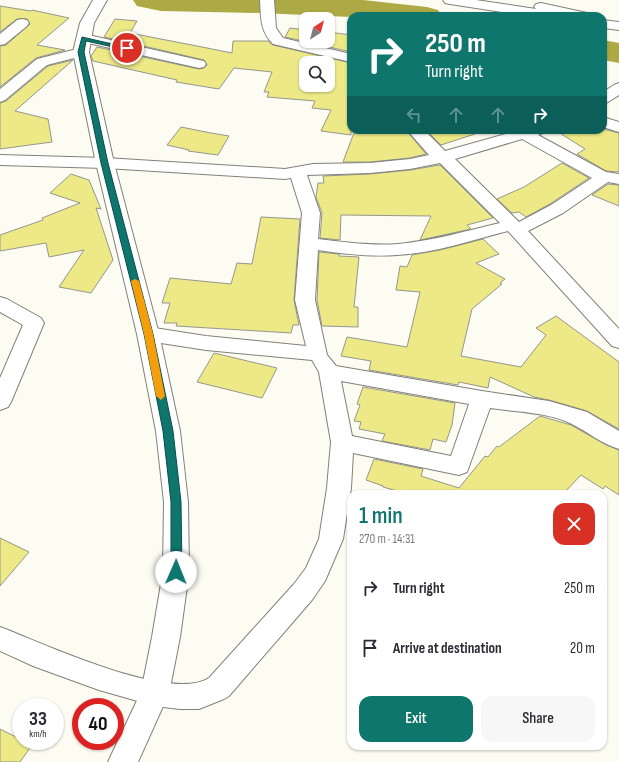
<!DOCTYPE html>
<meta charset="utf-8">
<style>
:root{--surface:#fff;--page:#f7f7f7;--text:#2b2b33;--muted:#7c7c81;--accent:#0f766e}
body{margin:0;font-family:"Sofia Sans Condensed",sans-serif;background:var(--page);color:var(--text);height:100vh;display:flex;flex-direction:column;font-size:15px;white-space:nowrap}
*{box-sizing:border-box;margin:0}
p{font-size:13px;color:var(--muted)}
.icon{flex:none;width:22px;height:22px;fill:none;stroke:currentColor;stroke-width:2;stroke-linecap:round;stroke-linejoin:round}
.map{position:relative;flex:1;overflow:hidden}
.details{position:absolute;left:347px;top:490px;width:260px;height:260px;display:flex;flex-direction:column;background:var(--surface);border-radius:12px;box-shadow:0 1px 3px #0004}
.details>*{flex:none}
.guide{position:absolute;left:347px;top:12px;width:260px;height:122px;border-radius:12px;box-shadow:0 1px 3px #0004;background:#0f766e;color:#fff;overflow:hidden}
.needle{width:26px;rotate:36deg}
.controls{position:absolute;left:299px;top:12px;display:grid;gap:8px}
.controls a{display:grid;place-items:center;width:36px;height:36px;border-radius:8px;background:var(--surface);box-shadow:0 1px 3px #0004;font-size:20px}
.speed{position:absolute;left:12px;top:698px;display:flex;gap:8px;font-size:20px;font-weight:700;text-align:center}
.speed>*{display:grid;place-content:center;width:52px;height:52px;border-radius:50%;background:var(--surface);box-shadow:0 1px 3px #0004;line-height:1}
.speed small{font-size:10px;font-weight:400}
.speed .limit{border:6px solid #d22;background:#fff;color:#111}
.pin{position:absolute;display:grid;place-items:center;width:34px;height:34px;color:#fff;margin:-17px;border:2px solid #fff;border-radius:50%;box-shadow:0 1px 4px #0007}
.me{position:absolute;width:44px;margin:-22px;rotate:1deg;stroke-linejoin:round;filter:drop-shadow(0 0 3px #0008)}
.turn{display:flex;align-items:center;gap:14px;height:84px;padding:0 12px;font-size:18px}
.turn .icon{width:52px;height:52px;stroke-width:2.5}
.turn b{display:block;font-size:28px;line-height:34px}
.lanes{display:flex;align-items:center;height:38px;padding:0 12px;background:#0003;justify-content:center;gap:20px;direction:ltr}
.lanes .off{opacity:.35}
.round{display:grid;place-items:center;flex:none;width:42px;height:42px;border-radius:12px;background:var(--page)}
.head{display:flex;align-items:center;justify-content:space-between;height:68px;padding:0 12px}
h1{font-size:24px;font-weight:600;line-height:30px;color:var(--accent)}
.button{display:flex;gap:8px;margin-top:auto;padding:8px 12px}
.button a{flex:1;height:46px;border-radius:12px;background:var(--accent);color:#fff;font-size:16px;font-weight:600;line-height:46px;text-align:center}
.button a+a{background:var(--page);color:var(--text)}
ul{padding:0;list-style:none}
li{display:flex;align-items:center;gap:12px;height:60px;padding:0 12px}
li div{flex:1}
li b{display:block;font-size:15px}
li em{font-style:normal}
.map>svg:first-child{display:block}
</style>
<div class="map">
<svg width="619" height="762" viewBox="0 0 619 762">
<rect width="100%" height="100%" fill="#fcfcf3"/>
<g fill="none" stroke-linecap="round" stroke-linejoin="round">
<g fill="#ada945" fill-rule="evenodd">
<path d="M133,0h230l64,7 11,3 4,6h-91v1l-90,-4 -100,-2 -24,-5z"/>
<path d="M603,40l16,3v20l-16,-3z"/>
</g>
</g>
<g fill="#ece986" stroke="#96968e" fill-rule="evenodd">
<path d="M0,6l31,5 1,-1 37,8 -32,27 28,5 -29,8 -36,29v-41l6,-1 24,-21 -3,-5h-10l-17,13z"/>
<path d="M115,19l22,2 -7,12 72,14 30,6 1,-12h35l5,4 78,18v72l-30,-4 10,-21 -19,-2 3,-7 -48,-4 2,-5h-5l8,-20 -38,-4 -15,21 -43,-7 1,-2 -84,-19 -2,-5 6,-9 102,22 5,-1 3,-3 -3,-5 -100,-23zM306,63h22v22h-22z"/>
<path d="M290,28l16,2v11h22v-9l23,3v17l-66,-15z"/>
<path d="M73,60l-58,51 33,8 4,23 -52,7v-46l6,-2 42,-35z"/>
<path d="M181,127l30,6 18,3 -11,19 -30,-4 1,-1 -22,-5z"/>
<path d="M603,129l16,4v39l-13,-1 -29,-17 8,-5 -30,-19z"/>
<path d="M355,130h51l20,24 -16,4 -40,4h-27z"/>
<path d="M426,130h48l1,4 -34,11z"/>
<path d="M562,163l27,15 -39,26 -24,13 -7,-5 -7,1 -15,-14 27,-12z"/>
<path d="M440,165l53,53 -26,7 4,4 -51,11 11,-24 -90,-1 -1,25 -20,-2 2,-25 -6,-16 2,-14h6l-1,-7 47,-2 40,-4z"/>
<path d="M71,174l18,6 12,29 -5,-1 17,52 -22,33 -32,-6 25,-37 -35,7 -3,-14 -46,8v-16l43,-15 -1,-2 38,-15 -30,-10z"/>
<path d="M608,184l11,1v21l-27,-11z"/>
<path d="M261,217l39,2 -6,81 5,25h-6l-2,8 -115,-7 1,-3h-13l6,-20h-8l8,-25 61,6 6,-21 15,1z"/>
<path d="M483,239l16,15 -23,9 29,16 -5,4 2,1 -30,25 -11,47 60,11 25,-32 -10,-7 20,-12 63,46v67l-32,-18 -38,-11 -15,-3 -44,-20 -2,11 -29,-6 -1,3 -89,-15 2,-9 -30,-5 6,-19 60,10 13,-55 -24,-2 4,-24 7,1 5,-12 28,-5z"/>
<path d="M319,252l20,2v2l20,1 -5,50h4v20l-36,-1 -5,-26z"/>
<path d="M214,353l63,15 -15,30 -65,-16z"/>
<path d="M363,387l92,16 -3,22 -6,17 -13,-3 -3,11 -48,-9 3,-7 -26,-5 2,-7 -7,-1 6,-16 -3,-1z"/>
<path d="M540,416l31,9 35,20 13,5v45l-14,-9 -2,3 -22,-14 -18,19h-155l-25,-7v-1l-17,-6 8,-21 49,10 -2,7 38,12 26,-32 3,1 9,-11 2,1z"/>
<path d="M0,538l29,14 -29,34z"/>
<path d="M0,729l32,16 -12,17h-20z"/>
</g>
<g fill="none" stroke-linecap="round" stroke-linejoin="round">
<defs>
<g id="minor">
<path d="M260,0h14l2,28 7,10 68,16v8l-78,-18c-13,-13 -12,-27 -13,-44z"/>
<path d="M443,0h33l60,9 -2,-2 2,-3 5,-1 46,10 2,3h-61l-78,-12 -5,-1z"/>
<path d="M22,19l5,1 2,3 -2,3 -22,18 -5,1v-11l17,-14z"/>
<path d="M603,20l16,2v8l-16,-2z"/>
<path d="M84,34l115,26 5,1 2,3 -2,3 -5,1 -120,-27 -2,-3 2,-3z"/>
<path d="M81,48l5,1 2,3 -2,3 -39,10 -42,35 -5,2v-13l37,-30z"/>
<path d="M619,83v12l-11,7 -5,2v-12l11,-7z"/>
<path d="M603,117l16,5v10l-16,-5z"/>
<path d="M407,130h17l21,21 75,-21h25l-2,3 -5,2 68,37 13,2v10l-11,-2 -45,31 -35,18 91,98v19l-7,-2 -104,-115c-36,9 -73,22 -111,24 -27,2 -53,-1 -79,-5l-3,50 12,55 9,11 146,25 67,10 38,11 32,19v18c-17,-5 -31,-17 -47,-25 -24,-12 -56,-12 -82,-16l-23,64 -8,3 -106,-22 -2,35 -8,51 -18,42 -13,19 -83,96 -5,3 -25,10h-19l-25,-3 -56,-16 -66,-24 -33,-15v-24c43,16 169,76 209,51l85,-94 12,-16 13,-29 8,-51 4,-46 -12,-70 -7,-12 -106,-10 -58,-9 -7,-2 -3,-5 3,-5 7,-2 58,9 100,10 -11,-46 7,-87 -11,-35 -6,1 -180,-11 -105,-3v-10l105,3 180,11 28,-5 57,-1 40,-4 19,-4zM522,139l70,39 -41,27 -32,17 -64,-63zM440,163l60,60c-34,8 -68,18 -102,21 -27,2 -53,-2 -80,-5l2,-26 -13,-38 63,-2 40,-4zM341,381l128,23 -18,52 -99,-20z"/>
<path d="M0,297l7,2 34,19 3,5 -33,79 -3,5 -8,3v-32l23,-53 -23,-13z"/>
</g>
<path id="tertiary" d="M93,0h14l-13,23 -5,29 25,111 45,171 21,97 8,71 1,70 -9,65 -11,56 -31,69h-30l33,-70 11,-55 11,-65 1,-70 -8,-71 -19,-97 -41,-171 -23,-111 7,-29z"/>
</defs>
<use href="#minor" stroke="#818179" stroke-width="2"/>
<use href="#tertiary" stroke="#818179" stroke-width="2"/>
<use href="#minor" fill="#fff" fill-rule="evenodd"/>
<use href="#tertiary" fill="#fff" fill-rule="evenodd"/>
</g>
<path fill="#0f766e" stroke="#0a4d48" d="M82,37l48,11 -3,2 -41,-9 -2,11 24,111 45,171 20,97 8,71 1,70 -2,4 -4,1 -3,-1 -2,-4v-70l-8,-71 -19,-97 -43,-171 -23,-111z"/>
<path fill="#f59e0b" d="M135,279l4,2 14,53 12,62 -4,4 -5,-4 -12,-62 -13,-53z"/>
</svg>
<div class="controls">
<a><svg class="needle" viewBox="-14 -14 28 28"><path d="M0-13l5 13h-10z" fill="#e53935"/><path d="M0 13l5-13h-10z" fill="#7c7c81"/></svg></a>
<a><svg class="icon" aria-label="search" viewBox="0 0 24 24"><circle cx="10" cy="10" r="6"/><path d="M15 15l6 6"/></svg></a>
</div>
<div class="speed"><div>33<small>km/h</small></div><div class="limit">40</div></div>
<div class="pin" style="left:127px;top:48px;background:#d93025"><svg class="icon" aria-label="arrive" viewBox="0 0 24 24"><path d="M6 21V4h12l-3 4 3 4H6"/></svg></div>
<svg class="me" style="left:176px;top:572px" viewBox="-20 -20 40 40"><circle r="19" fill="#fff"/><path d="M0-13L10 11 0 6-10 11z" fill="#0f766e"/></svg>
<div class="guide">
<div class="turn"><svg class="icon" aria-label="right" viewBox="0 0 24 24"><path d="M7 20v-9h11M14 6l5 5-5 5"/></svg><div><b>250 m</b>Turn right</div></div>
<div class="lanes"><svg class="icon off" aria-label="left" viewBox="0 0 24 24"><path d="M17 20v-9H6M10 6l-5 5 5 5"/></svg><svg class="icon off" aria-label="ahead" viewBox="0 0 24 24"><path d="M12 20V5M6 11l6-6 6 6"/></svg><svg class="icon off" aria-label="ahead" viewBox="0 0 24 24"><path d="M12 20V5M6 11l6-6 6 6"/></svg><svg class="icon" aria-label="right" viewBox="0 0 24 24"><path d="M7 20v-9h11M14 6l5 5-5 5"/></svg></div>
</div>
<section class="details">
<div class="head"><div><h1>1 min</h1><p>270 m · 14:31</p></div><a class="round" style="background:#d93025;color:#fff"><svg class="icon" aria-label="close" viewBox="0 0 24 24"><path d="M6 6l12 12M18 6L6 18"/></svg></a></div>
<ul>
<li><svg class="icon" aria-label="right" viewBox="0 0 24 24"><path d="M7 20v-9h11M14 6l5 5-5 5"/></svg><div><b>Turn right</b></div><em>250 m</em></li>
<li><svg class="icon" aria-label="arrive" viewBox="0 0 24 24"><path d="M6 21V4h12l-3 4 3 4H6"/></svg><div><b>Arrive at destination</b></div><em>20 m</em></li>
</ul>
<div class="button"><a>Exit</a><a>Share</a></div>
</section>
</div>
